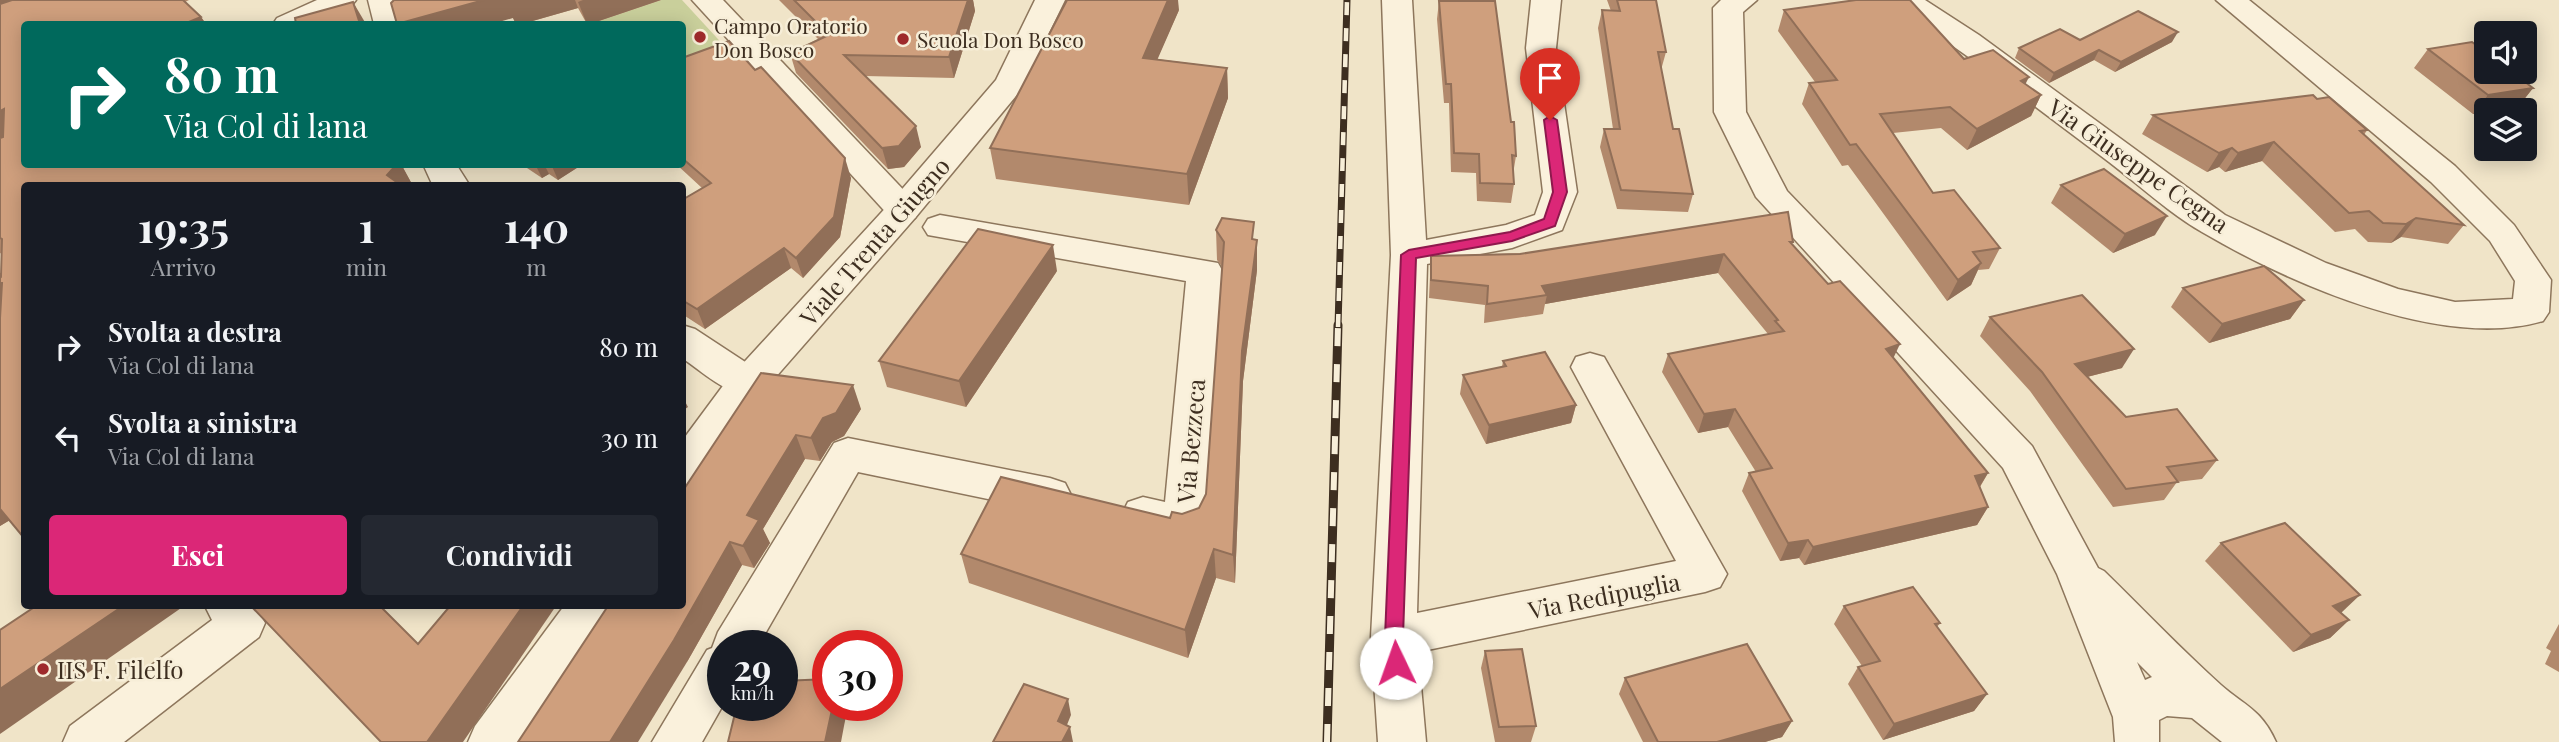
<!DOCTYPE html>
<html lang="it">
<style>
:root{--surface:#171b24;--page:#242831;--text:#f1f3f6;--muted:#9ea1a6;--accent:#db2777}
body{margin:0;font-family:"Playfair Display",serif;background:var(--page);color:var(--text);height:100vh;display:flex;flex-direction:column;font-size:26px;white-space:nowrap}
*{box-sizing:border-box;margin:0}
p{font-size:23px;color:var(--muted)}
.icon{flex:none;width:38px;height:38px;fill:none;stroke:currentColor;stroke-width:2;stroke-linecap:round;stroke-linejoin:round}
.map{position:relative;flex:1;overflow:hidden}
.details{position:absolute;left:21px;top:182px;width:665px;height:427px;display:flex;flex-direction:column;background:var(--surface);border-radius:7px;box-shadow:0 4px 18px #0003}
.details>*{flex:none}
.top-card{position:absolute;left:21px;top:21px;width:665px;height:147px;border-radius:7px;box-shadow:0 4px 18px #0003;background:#00695c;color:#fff;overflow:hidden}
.controls{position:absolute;left:2474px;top:21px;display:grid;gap:14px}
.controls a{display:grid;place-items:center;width:63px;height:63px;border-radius:7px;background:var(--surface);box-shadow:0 4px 18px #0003;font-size:35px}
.speed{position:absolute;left:707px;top:630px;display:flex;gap:14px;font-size:35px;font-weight:700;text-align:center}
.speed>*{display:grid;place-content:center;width:91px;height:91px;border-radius:50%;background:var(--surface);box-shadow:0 4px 18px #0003;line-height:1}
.speed small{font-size:18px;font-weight:400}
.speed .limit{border:10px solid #d22;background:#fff;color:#111}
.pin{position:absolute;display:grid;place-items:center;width:60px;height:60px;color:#fff;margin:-72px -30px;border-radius:50% 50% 50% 0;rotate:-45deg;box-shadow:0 0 7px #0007}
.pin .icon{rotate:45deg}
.me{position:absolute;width:77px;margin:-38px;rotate:357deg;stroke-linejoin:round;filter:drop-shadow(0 0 5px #0008)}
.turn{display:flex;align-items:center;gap:24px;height:147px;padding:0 28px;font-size:32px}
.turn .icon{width:91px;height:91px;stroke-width:2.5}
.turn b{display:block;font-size:49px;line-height:60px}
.eta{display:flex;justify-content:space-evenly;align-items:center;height:119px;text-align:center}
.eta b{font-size:42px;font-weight:700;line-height:49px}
.cta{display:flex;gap:14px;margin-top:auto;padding:14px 28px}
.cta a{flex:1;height:80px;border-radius:7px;background:var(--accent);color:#fff;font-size:28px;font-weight:700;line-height:80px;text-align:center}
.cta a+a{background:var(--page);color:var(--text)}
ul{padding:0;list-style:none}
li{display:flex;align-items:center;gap:21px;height:91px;padding:0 28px}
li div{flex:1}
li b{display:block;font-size:26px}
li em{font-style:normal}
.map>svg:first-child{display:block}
</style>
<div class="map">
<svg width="2559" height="742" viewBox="0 0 2559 742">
<rect width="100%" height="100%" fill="#f0e4c8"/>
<path fill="#c9cf9b" d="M661,0h21l46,50 -45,17 -1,-43h-92z"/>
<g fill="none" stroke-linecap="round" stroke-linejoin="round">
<defs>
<g id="minor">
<path d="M317,0h39c-16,22 -59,26 -83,24l4,-6z"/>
<path d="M368,0h30l6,24h-30z"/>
<path d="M692,0h31l192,202 5,8 -5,8 -12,3 -12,-3z"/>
<path d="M1382,0h30l14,240 80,-15 29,-10 8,-23 -17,-144 5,-48h30l-5,48 21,144 -15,38 -50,18 -85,16 -10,349 259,-52 -105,-194 5,-10 14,-4 14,4 123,217 -7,13 -15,5 -287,60 8,90h-48l-7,-105 20,-382z"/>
<path d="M1721,0h36l-14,12 3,100 41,79 245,255 66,122 6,3c39,38 77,78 117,114 24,21 40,24 55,57h-54l-30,-24 -25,-2 -8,4v22h-44l-2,-25 -56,-143 -54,-106 -247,-271 -42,-85 -1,-104zM2137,662l15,15 -7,3z"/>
<path d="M1890,0h35l54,35 246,180 101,48 72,26 57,13 58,-3 2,-18 -25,-40 -59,-59 -215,-182h33l206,166 59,59 37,55 -2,32 -6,9c-101,30 -254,-38 -341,-89 -33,-19 -63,-47 -93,-70 -71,-53 -140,-107 -214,-156z"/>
<path d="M423,164h33l14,22h-37z"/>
<path d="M940,215l278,48 5,9 -18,251 -6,12c-23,8 -48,-1 -71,-9l-6,-12 6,-12 15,-5 22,5 21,-221 -258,-46 -5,-8 5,-8z"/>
<path d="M682,325l13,4 67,44 5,10 -5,10c-29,9 -56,-19 -80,-35z"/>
<path d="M848,438l202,40 15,5 6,12 -6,12 -15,5 -192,-40 -100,174h-35v59l-21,37h-50l55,-92 5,-2 6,-16 116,-189z"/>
<path d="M205,606h50l10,17 -6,14 -135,105h-61l7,-16 142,-106z"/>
</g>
<g id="tertiary">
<path d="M1035,0h30l-44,90 -106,128 -162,185 -56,81 -15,5v-48l43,-58 166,-181 105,-122z"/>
<path d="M564,606h47l-6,13 -85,123h-52l7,-16z"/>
</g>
</defs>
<use href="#minor" stroke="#8d765c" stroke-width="3"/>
<use href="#tertiary" stroke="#8d765c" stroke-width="3"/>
<use href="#minor" fill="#faf1dc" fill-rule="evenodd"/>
<use href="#tertiary" fill="#faf1dc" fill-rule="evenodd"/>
<defs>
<path id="rail-far1" d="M1338,327l9,-327"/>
<path id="rail" d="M1327,742l11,-417"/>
</defs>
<use href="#rail-far1" stroke="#3d2e20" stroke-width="7"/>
<use href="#rail" stroke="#3d2e20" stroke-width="9"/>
<use href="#rail-far1" stroke="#f7eed8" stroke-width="4.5" stroke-dasharray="13" stroke-linecap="butt"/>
<use href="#rail" stroke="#f7eed8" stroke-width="6" stroke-dasharray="18" stroke-linecap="butt"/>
</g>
<g fill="#b2896c">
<path d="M0,0h189l-4,2 16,15 5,7h-182v140h377l12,22h-389l-14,334 -10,6 2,-272 -2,-1z"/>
<path d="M394,0h267l-71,24h-3l-9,-16 -56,16h-6l-3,-6z"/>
<path d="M779,0h194l2,11 -21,67 -89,-2 56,71 -17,20 -16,2 -92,-96 -6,-20 28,-14z"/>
<path d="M1607,0h49l10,52 -5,18 12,59 20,65 -5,18 -71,-3 -17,-62 4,-18h9l-15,-101 4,-18 9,1z"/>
<path d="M1439,1l72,121 5,34 -3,18 1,10 -3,19 -34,-2 -1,-28 -25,-1 -2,-69h-5l-7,-84z"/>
<path d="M1179,10l-22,49 70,9 1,30 -39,107 -193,-26 -6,-31z"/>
<path d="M1784,10l180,49 61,25 16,11 -10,21 -64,34 -26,-22 -48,5 40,60 67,55 -11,21 -11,1 -7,15 -24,16 -99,-136 -6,1 -40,-62 7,-21 6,-1 -37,-51z"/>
<path d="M2080,40l92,2 -57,30 -21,-12 -45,23 -34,-25 4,-10z"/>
<path d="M2428,49l105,39 -15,19 -31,3v2l-14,2 -59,-46z"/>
<path d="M682,58l169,120 -11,59 -37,41 -12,-10 -86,61 -23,-15v-114l20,-12 -26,-24h6z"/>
<path d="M2153,115l214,15 -3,5 100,90 -16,19 -47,-7 -10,6 -23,-1 -13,-13 -20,3 -73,-71 -37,11 -6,-5 -12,5 -65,-38z"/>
<path d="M521,164h62l-25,16 -9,-6 -7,4z"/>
<path d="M2061,185l94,50 -42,18 -62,-50z"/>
<path d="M1216,230l41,10v30l-14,111 -8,202 -19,-5 -28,80 -219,-75 -8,-29 209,-36 29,-10 7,-14 17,-226 -6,-8z"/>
<path d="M1792,245l102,113 94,115 -8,14 8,20 -11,18 -173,40 -5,-7 -19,3 -38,-70 7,-18 7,-1 -28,-45 -30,6 -36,-61 6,-18 100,-20 -50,-61 -173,31 -2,10 -59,9 1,-18 -56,-7 2,-42z"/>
<path d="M1057,271l-91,136 -79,-20 -8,-26z"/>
<path d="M2183,288l121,12 -14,19 -81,24 -38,-36z"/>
<path d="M1990,317l132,51 -35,9 39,40 91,43 -15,19 -25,3 -13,18 -51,7 -83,-116 -50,-55z"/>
<path d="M1503,361l73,44 -5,18 -85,21 -26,-50 3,-19 39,-8z"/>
<path d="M761,373l100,36 -17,27 -12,6 -12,19 -15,-2 -42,70 7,14 -16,25 -12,-3 -55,97z"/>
<path d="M2221,543l128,77 -19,18 -37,14 -88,-91z"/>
<path d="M1844,606l96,17 -3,4 50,67 -13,17 -91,29 -35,-56 10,-17 4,-1 -28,-42z"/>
<path d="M2559,624v48l-14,-8 6,-13 -5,-3z"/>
<path d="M1485,651l51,75 -5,16h-36l-14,-74z"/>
<path d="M1625,678l167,43 -10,16 -17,5h-122l-24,-48z"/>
</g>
<g fill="#916f58">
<path d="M0,0h32l-32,12z"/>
<path d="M484,0h91l3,8 -56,16h-6l-3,-6 -21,6h-95z"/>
<path d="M583,0h78l-71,24h-3l-9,-22z"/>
<path d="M968,0h5l2,11 -21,67 -5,-21z"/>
<path d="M1168,0h10l1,10 -34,78 -2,-30z"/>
<path d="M353,2l13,22h-6z"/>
<path d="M201,17l5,7h-22z"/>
<path d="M2178,32l-6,10 -57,30 6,-10z"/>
<path d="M2099,50l-5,10 -45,23 5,-10z"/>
<path d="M1227,68l1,30 -39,107 -2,-31z"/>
<path d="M2029,77l-10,20 2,-16z"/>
<path d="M2533,88l-15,19 -23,3h-8v2l-14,2 15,-19z"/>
<path d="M2041,95l-10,21 -64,34 10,-21z"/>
<path d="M4,109l20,25 -24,10v-33z"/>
<path d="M916,126l5,21 -17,20 -16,2 -6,-21z"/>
<path d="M2274,142l-12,19 -37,11 13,-19z"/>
<path d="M2232,148l-13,19 -12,5 12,-19z"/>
<path d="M845,158l6,20 -11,59 -37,41 -7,-20z"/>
<path d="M397,164h4l12,22h-20l-6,-11z"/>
<path d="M535,164h9l5,10 -7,4z"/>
<path d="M551,164h32l-25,16z"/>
<path d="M2167,216l-12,19 -42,18 12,-19z"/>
<path d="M2416,218l-15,19 -10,6 15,-19z"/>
<path d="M1257,240v30l-14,111 -8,202 -2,-28 9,-204z"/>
<path d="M1053,245l4,26 -91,136 -7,-26z"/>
<path d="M784,248l7,20 -86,61 -8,-20z"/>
<path d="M1724,254l-6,19 -173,31 2,-9 -5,-9z"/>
<path d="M1981,263l-10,22 -24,16 11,-21z"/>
<path d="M0,283h2l-2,34z"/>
<path d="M2304,300l-14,19 -81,24 13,-19z"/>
<path d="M1900,344l-9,19 -5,-14z"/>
<path d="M2134,349l-12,19 -59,15 12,-19z"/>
<path d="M853,385l8,24 -17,27 -12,6 -12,19 -9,-23 12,-20z"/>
<path d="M682,396l6,11 -6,4z"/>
<path d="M1576,405l-5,18 -85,21 3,-19z"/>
<path d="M1735,409l-7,18 -30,6 6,-19z"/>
<path d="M796,435l9,24 -42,70 7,14 -16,25 -11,-22 4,-31z"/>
<path d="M1988,473l-11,18 -2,-15z"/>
<path d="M0,505l15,12 -15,9z"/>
<path d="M1988,507l-11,18 -173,40 9,-18z"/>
<path d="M1808,540l-9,18 -19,3 8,-18z"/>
<path d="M730,542l12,23 -55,97 -49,80h-28z"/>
<path d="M1214,549l2,29 -28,80 -3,-28z"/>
<path d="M2360,595l-19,18 -8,-7z"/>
<path d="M123,606h61l-184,128v-45z"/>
<path d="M523,606h33l-93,136h-36z"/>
<path d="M2349,620l-19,18 -37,14 18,-17z"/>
<path d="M1987,694l-13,17 -91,29 11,-16z"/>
<path d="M1068,699l3,16 -9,22 -4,-16z"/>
<path d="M833,705h15l-7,37h-16z"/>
<path d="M1792,721l-10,16 -17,5h-48z"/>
<path d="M1070,727l3,15h-11z"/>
</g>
<g fill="#cf9f7d" stroke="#916f58" stroke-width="2">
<path d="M12,0h171l18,17 -17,7h-160v140h373l-10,11 15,11h-378v352l-24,-29v-191l2,-35h-2v-8l1,1 1,-37 -2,-1v-100l3,-1 1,-28 -4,2v-107z"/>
<path d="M394,0h90l-87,24 -6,-21z"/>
<path d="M794,0h174l-19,57 -105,-2 72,71 -17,20 -17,2 -92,-95 39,-18z"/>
<path d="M1067,0h101l-25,58 84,10 -40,106 -197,-26z"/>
<path d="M1617,0h39l10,52h-8l15,77h6l14,65 -72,-4 -17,-61h16l-18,-119 18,1z"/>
<path d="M1856,0h54l54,59 29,-9 36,27 -8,4 20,14 -64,34 -27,-22 -70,7 53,79 21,-3 46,58 -27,4 8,11 -23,17 -102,-136 -6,1 -41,-62 28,-3 -53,-70z"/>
<path d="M1439,1h56l16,121h3l2,34 -4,-1 2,29 -34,-1 -1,-29 -25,-1 -3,-69h-5z"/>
<path d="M353,2l7,22h-64l-1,-6z"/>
<path d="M2138,11l40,21 -57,30 -22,-12 -45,23 -35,-25 41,-19 20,11z"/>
<path d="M729,41l26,29 6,-3 84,91 -11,59 -38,41 -12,-10 -87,61 -15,-9v-100l29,-17 -29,-25v-100z"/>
<path d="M2472,42l15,11v19h25l21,16 -45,7 -60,-46z"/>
<path d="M2313,95l4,4 12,-2 38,33 -7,1 104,94 -48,-7 -10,6 -23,-1 -14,-12 -20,2 -75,-71 -36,11 -6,-5 -13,5 -66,-38z"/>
<path d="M2104,169l63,47 -42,18 -64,-49z"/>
<path d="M1788,212l5,30h-3l38,42 12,-3 60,63 -14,5 102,124 -13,3 13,31 -175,40 -5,-7 -20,3 -39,-70 23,-5 -37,-59 -31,5 -36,-60 116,-23 -9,-10 3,-1 -54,-66 -182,32 5,9 -60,9 1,-18 -57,-6v-24l89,-2z"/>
<path d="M1222,218l32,4 -2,17 5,1 -15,111 -9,204 -19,-6 -29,81 -224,-76 40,-77 169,41 2,-6 10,2 17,-6 7,-14 18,-252 -8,-12z"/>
<path d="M978,229l75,16 -94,136 -80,-20z"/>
<path d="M2264,266l40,34 -82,24 -39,-36z"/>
<path d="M2082,295l52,54 -59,15 51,53 51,-8 40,51 -50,7 11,15 -52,7 -84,-117 -52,-55z"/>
<path d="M1545,352l31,53 -87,20 -26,-50 43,-9 -3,-5z"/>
<path d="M761,373l92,12 -17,28 -13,5 -12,20 -15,-3 -49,80 12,5 -16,26 -13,-4 -56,98 -64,102h-92l90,-136h74v-114z"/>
<path d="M2285,523l75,72 -27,11 16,14 -38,15 -90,-92z"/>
<path d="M1913,587l27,36 -5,1 52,70 -93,30 -36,-57 22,-6 -36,-55z"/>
<path d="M36,606h87l-123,83v-59z"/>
<path d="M251,606h129l38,38 32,-38h73l-96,136h-46z"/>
<path d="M1747,644l45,77 -75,21h-59l-33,-64z"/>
<path d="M1522,649l14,77 -37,1 -14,-76z"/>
<path d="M828,679v26h5l-8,37h-97l9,-37h45v-24z"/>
<path d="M1024,684l44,15 -10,22 12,6 -8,15h-69z"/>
</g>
<path fill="#db2777" stroke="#8e194d" stroke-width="2" d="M1550,116l7,4 10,72 -12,34 -43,15 -96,17 -13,379 2,26 -2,6 -7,2 -7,-2 -4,-32 16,-382 8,-5 101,-18 34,-13 9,-27 -9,-72z"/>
<g fill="#9e2a2b" stroke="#f7eed8" stroke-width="2.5">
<circle cx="700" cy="37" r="7"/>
<circle cx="903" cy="39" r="7"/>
<circle cx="43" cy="669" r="7"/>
</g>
<g text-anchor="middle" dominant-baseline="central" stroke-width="5" stroke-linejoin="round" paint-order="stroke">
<g font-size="21" fill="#3d2e20" stroke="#f7eed8" text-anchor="start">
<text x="714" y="25">Campo Oratorio<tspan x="714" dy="24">Don Bosco</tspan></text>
<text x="917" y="39">Scuola Don Bosco</text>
</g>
<g font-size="24" fill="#3d2e20" stroke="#f7eed8">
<text transform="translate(2139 165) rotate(35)">Via Giuseppe Cegna</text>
<text transform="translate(874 241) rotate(-49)">Viale Trenta Giugno</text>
<text transform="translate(1190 441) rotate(-85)">Via Bezzeca</text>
<text transform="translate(1604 595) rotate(-11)">Via Redipuglia</text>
</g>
<g font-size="24" fill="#3d2e20" stroke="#f7eed8" text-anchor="start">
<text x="57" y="669">IIS F. Filelfo</text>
</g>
</g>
</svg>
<div class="controls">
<a><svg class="icon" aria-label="sound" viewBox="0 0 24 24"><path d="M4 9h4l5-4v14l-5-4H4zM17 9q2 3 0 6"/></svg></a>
<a><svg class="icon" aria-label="layers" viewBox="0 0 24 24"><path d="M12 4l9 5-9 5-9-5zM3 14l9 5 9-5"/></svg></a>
</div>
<div class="speed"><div>29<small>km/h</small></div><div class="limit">30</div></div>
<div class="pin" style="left:1550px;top:120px;background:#d93025"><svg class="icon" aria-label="arrive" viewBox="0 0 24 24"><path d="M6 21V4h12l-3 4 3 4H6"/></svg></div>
<svg class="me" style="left:1396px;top:663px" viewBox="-20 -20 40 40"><circle r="19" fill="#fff"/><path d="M0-13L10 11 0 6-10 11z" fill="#db2777"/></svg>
<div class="top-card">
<div class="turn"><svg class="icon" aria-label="right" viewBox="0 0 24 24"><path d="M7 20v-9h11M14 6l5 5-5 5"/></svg><div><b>80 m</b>Via Col di lana</div></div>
</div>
<section class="details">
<div class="eta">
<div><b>19:35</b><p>Arrivo</p></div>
<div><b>1</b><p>min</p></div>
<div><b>140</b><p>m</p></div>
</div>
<ul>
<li><svg class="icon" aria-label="right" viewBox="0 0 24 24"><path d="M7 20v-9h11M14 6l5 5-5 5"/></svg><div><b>Svolta a destra</b><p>Via Col di lana</p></div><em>80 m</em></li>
<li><svg class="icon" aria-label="left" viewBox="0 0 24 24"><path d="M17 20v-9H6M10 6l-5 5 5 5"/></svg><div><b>Svolta a sinistra</b><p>Via Col di lana</p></div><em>30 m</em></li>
</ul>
<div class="cta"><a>Esci</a><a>Condividi</a></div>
</section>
</div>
